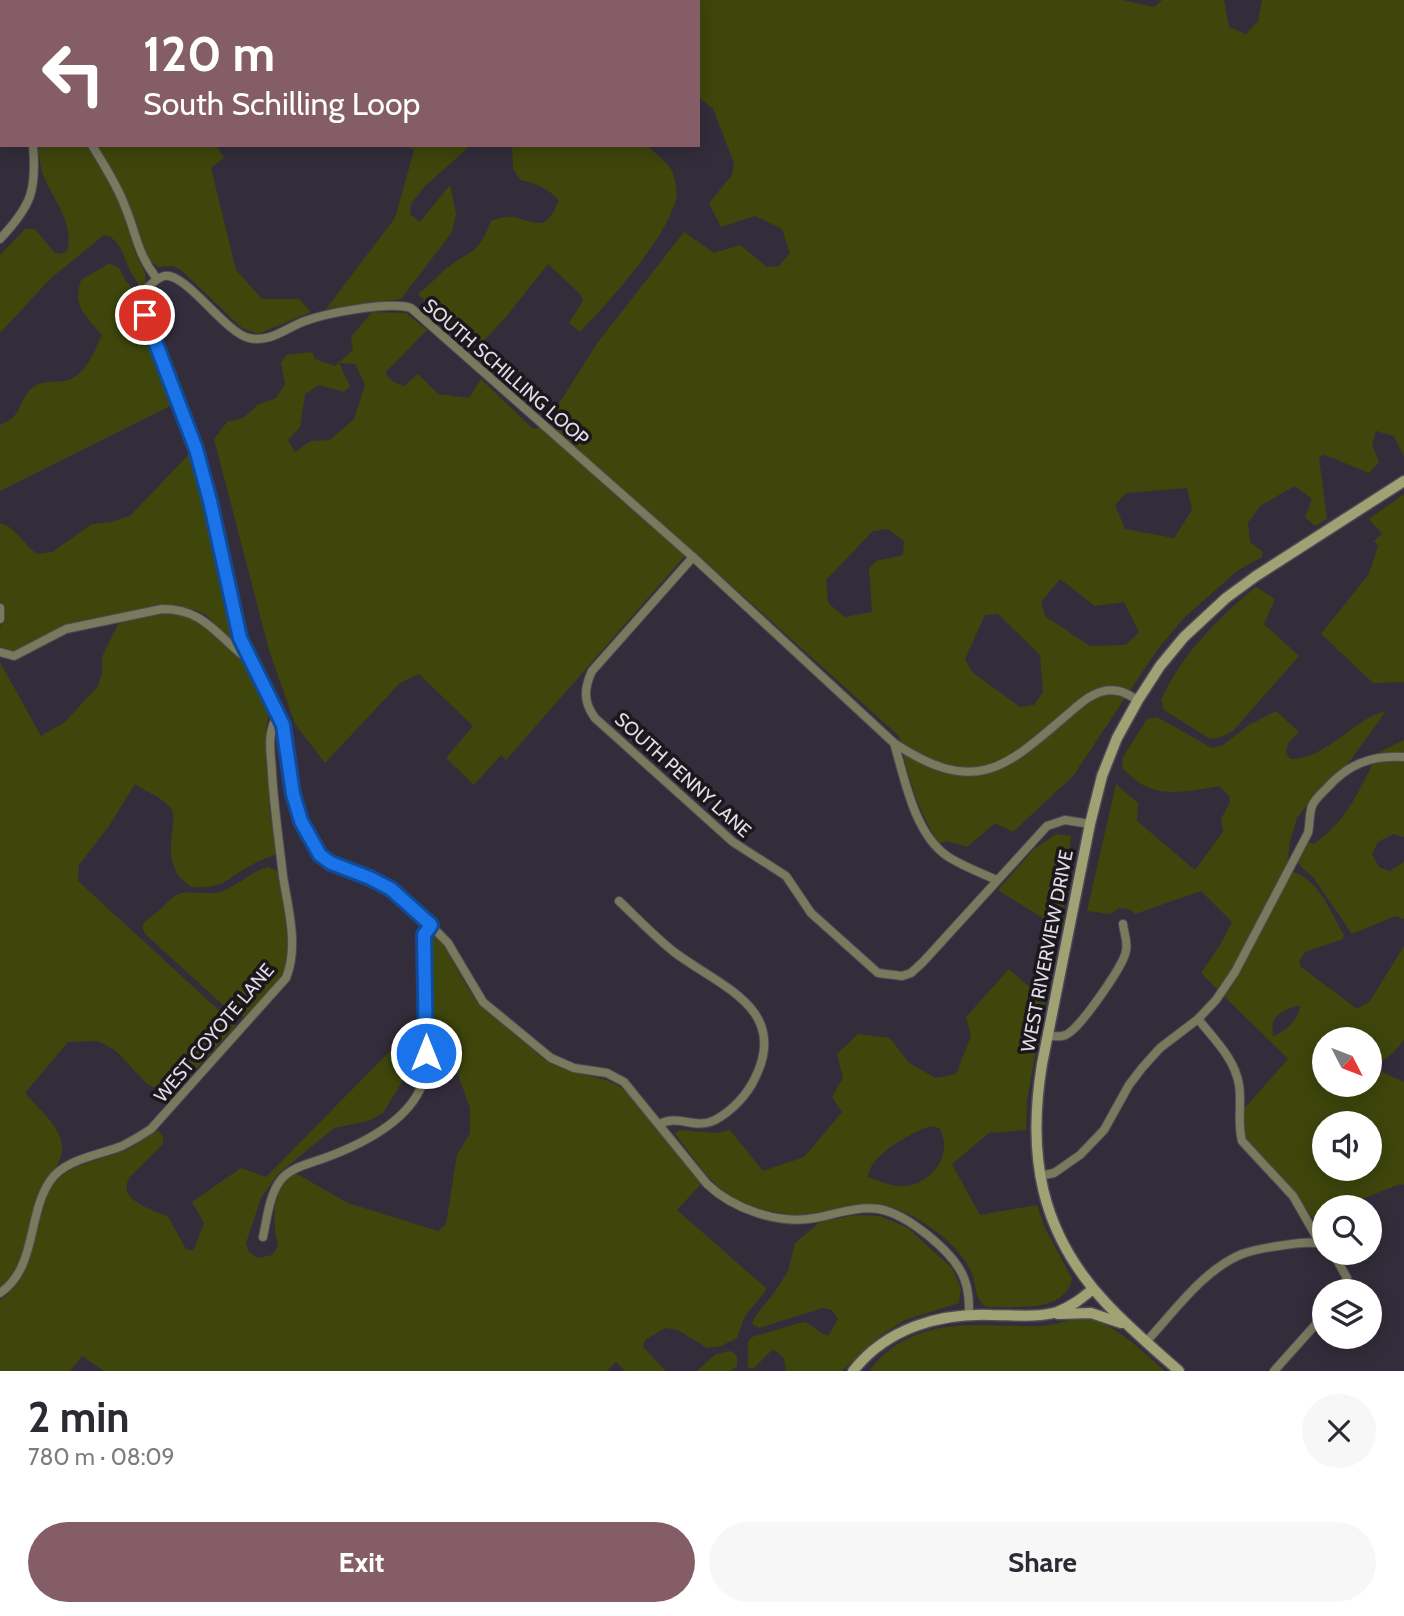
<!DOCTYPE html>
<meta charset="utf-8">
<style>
:root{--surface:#fff;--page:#f7f7f7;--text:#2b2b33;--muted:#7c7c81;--accent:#855d66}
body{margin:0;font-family:Cabin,sans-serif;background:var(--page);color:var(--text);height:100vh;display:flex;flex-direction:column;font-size:26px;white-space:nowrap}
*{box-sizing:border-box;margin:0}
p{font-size:23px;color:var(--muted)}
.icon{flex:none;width:38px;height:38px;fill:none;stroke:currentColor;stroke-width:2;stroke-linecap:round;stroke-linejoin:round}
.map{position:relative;height:1371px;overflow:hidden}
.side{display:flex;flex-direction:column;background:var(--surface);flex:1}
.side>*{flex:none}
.hud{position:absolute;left:0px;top:0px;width:700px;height:147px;box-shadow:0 4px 18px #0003;background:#855d66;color:#fff;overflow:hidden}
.needle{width:46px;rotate:132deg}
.controls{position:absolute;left:1312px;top:1027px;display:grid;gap:14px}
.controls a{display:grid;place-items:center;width:70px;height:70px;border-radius:50%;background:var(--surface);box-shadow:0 4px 18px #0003;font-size:35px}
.pin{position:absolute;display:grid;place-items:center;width:60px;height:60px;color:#fff;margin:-30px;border:4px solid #fff;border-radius:50%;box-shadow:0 2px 7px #0007}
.me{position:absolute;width:77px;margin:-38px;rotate:0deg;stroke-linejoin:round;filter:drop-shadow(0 0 5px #0008)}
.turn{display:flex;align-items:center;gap:24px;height:147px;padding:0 28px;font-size:32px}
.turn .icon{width:91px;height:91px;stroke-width:2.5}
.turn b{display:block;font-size:49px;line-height:60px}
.round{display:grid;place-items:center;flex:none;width:74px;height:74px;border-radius:37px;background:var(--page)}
.headline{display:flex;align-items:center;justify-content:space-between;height:119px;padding:0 28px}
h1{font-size:42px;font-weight:800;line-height:52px}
.action{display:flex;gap:14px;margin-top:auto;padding:14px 28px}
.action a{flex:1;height:80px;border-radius:42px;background:var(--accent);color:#fff;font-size:28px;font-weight:800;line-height:80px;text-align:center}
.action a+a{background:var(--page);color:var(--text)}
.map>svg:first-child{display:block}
</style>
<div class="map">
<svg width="1404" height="1371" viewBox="0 0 1404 1371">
<rect width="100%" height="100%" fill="#332d3b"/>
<g fill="#3e460c" fill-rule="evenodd">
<path d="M3,0h1119l32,7 8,-7h62l5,27 17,7 12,-13 4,-21h142v457l-10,-21 -18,-5 -4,14 7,17 -10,11 -44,-18 -6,2 8,62 -12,7 -10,-9 7,-18 -17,-13 -35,20 -12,17 2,19 13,10 -1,5 -24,13 -54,48 -27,32 -84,126 -60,56 -18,-9 -28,24 -20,-6 -8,3c-21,-33 -32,-69 -40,-108l-208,-187 -185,211 -5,-5 -27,30 -28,-27 27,-32 -54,-52 -19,9 -75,80 -30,-39 -26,-74 -55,-211 13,-17 16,-4 15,-13 18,-7 9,-14 -4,-21 5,-8 26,-3 3,7 20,7 18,-16 -2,-13 21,-25 34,1 21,17 -42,43 7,8 12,5 14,-12 20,20 31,4 12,-19 52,50 21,-5 4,-19 40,-63 86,-110 30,21 26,-8 27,22 12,-1 11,-13 -8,-24 -27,-13 -34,11 -12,-24 23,-28 2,-12 -21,-54 -15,-12v-95zM339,363l16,1 10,21 -11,34 -24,21 -19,1 -16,11 -7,-12 12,-13 5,-33 14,-9 25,7 6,-6zM1187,488l5,22 -18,28 -49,-9 -10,-24 11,-12zM888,529l16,12 -1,14 -27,6 -7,8 3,43 -27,5 -17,-14 -2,-23 47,-49zM1060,579l35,27 29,-4 15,30 -13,13 -36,1 -45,-30 -4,-14zM998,614l42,41 3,37 -9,13 -14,2 -48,-35 -7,-13 20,-44z"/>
<path d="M38,145h48l35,56 14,51 10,21 1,12 -2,8c-4,-7 -9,-14 -13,-21 -8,-14 -9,-33 -27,-37l-53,43 -51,55v-78l25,-26h10l19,23 6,2 7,-3c9,-29 -19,-57 -26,-83 -2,-8 -2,-16 -3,-23z"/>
<path d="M97,145h119l8,13 -13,10 25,102 26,29h37l12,13 -53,22 -16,-6 -62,-59 -8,-3 -14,1c-20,-15 -15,-27 -24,-48 -10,-26 -22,-50 -37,-74z"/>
<path d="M403,145h68l-46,41 -14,18 -1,10 10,8 30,-37 6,29 -4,18 -51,67 -75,10 69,-91 19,-68z"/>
<path d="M512,145h136c7,10 20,16 25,28 2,7 5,20 3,27 -13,43 -65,99 -96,132l-11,-9 14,-22 -2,-6 -33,-31 -42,53 -32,34 -56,-57c11,-8 19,-18 29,-26 27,-21 30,-12 44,-47 28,-11 29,3 52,2l8,-7 8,-15c-9,-12 -24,-18 -39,-21l-7,-12z"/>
<path d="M110,263l9,5 7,13 15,18 2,20 31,85 -174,87v-66c22,-8 17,-20 30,-35 12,-13 28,-5 41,-11 17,-8 23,-28 31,-44 -16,-19 -30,-29 -21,-55z"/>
<path d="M192,451l41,191 -28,-28 -13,-5 -20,-4 -109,21 -44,24c-6,2 -14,2 -19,-4v-19l5,-14 -5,-11v-79c17,5 23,21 37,31l15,-2 40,-28 20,-2 19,-7z"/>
<path d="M1404,494v188l-31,1 -52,-49 48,-60 9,-28 -4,-5 8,-7 -13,-15z"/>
<path d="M1256,587l19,12 -11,25 35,32 -66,75 -12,6 -11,2 -46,-29 -3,-10c21,-46 56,-81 95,-113z"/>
<path d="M167,613h18l22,13 36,34 27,51 -4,17 4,83 7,43c-7,3 -15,5 -22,9 -28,14 -28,26 -63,24 -38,-22 -11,-66 -21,-79 -8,-10 -26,-17 -36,-24l-26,42 -30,39 -1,16 158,145 -64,69 -25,-11 -31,-33 -18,-10 -30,1 -43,51c12,15 36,33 37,53 1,20 -15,31 -23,48 -14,30 -10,72 -39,94v-626l41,74 24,-14 33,-36 4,-12v-17l17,-35z"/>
<path d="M1276,711l23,21 -11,11 -2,11 5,5c34,1 62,-40 95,-48l-39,54 -35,33 -15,20 -7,23 -3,26 -60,115 -8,9 -18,-18 19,-28 12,-23 -31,-31 -66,23c-9,-8 -16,-7 -25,0l-23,-3 29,-127 22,19 -1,18 58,49 28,-38 -2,-13 9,-17 -1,-6 -10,-10c-23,4 -52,11 -74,0 -9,-4 -16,-12 -23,-18l1,-11 24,-38 10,-2 55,31 11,-3 26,-20z"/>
<path d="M1404,740v14l-31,1z"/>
<path d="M1404,759v78l-11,-3 -15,8 -6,12 7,13 11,4 14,-9v57l-9,-3 -43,18 -39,-57 -17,-15 10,-21 8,3c32,-23 43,-49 60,-83z"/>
<path d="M1056,834l15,2 -9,94 -64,-40 36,-41z"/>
<path d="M268,867l11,5 9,69 -1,24 -13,22 -30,30 -11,-3 -87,-79 -4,-7c2,-8 8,-10 14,-15 9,-6 15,-18 26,-20 15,-3 29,4 43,-3 16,-6 27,-19 43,-23z"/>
<path d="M1290,871c28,6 41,42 54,64l-1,4 -38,13 -6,10 2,5 56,42 13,-8 34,-55v94l-12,14 -13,9v5l5,5 20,9v103l-4,-1 -58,23 -17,1v6l-12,5 -19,-27 -49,-52 -3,-8 1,-22 45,-51 -64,-63 7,-9zM1295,1006h5c-2,15 -14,25 -27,30 -3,-21 5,-22 22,-30zM1325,1040h45v45h-45zM1325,1124h45v45h-45z"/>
<path d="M432,931c17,18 25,39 38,60 9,15 26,25 39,37 13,10 24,23 37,32 29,20 57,10 84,34l71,90 -24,26 90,79 -22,27 -8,22 -16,8 -14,2 -29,-18 -13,-2 -20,12 -2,7 23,24h-41l-9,-9 -9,9h-503l-22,-15 -12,15h-70v-71c44,-29 28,-89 57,-120 16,-17 48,-21 69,-30 11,-5 22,-14 32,-20l5,7v7l-33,33c-15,23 24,33 38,40l18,32 7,2 11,-28 -12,-21 49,-34 25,9 126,-128 12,17 1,11 -22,36 -15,8 -34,7 -56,46 -17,24 -15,45 3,9 9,6 14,-3 6,-9c-6,-27 -7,-55 17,-73l53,30 90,28 8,-7 11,-69 13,-22v-25l-14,-39 -23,-36 -4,-96z"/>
<path d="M1009,969l36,32 -18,99 -1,30 -37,3 -37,31 28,51 57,-10 8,23 27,51c-8,35 -58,27 -86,28 -13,-9 -9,-25 -16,-38 -12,-23 -40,-45 -64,-56 -36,-18 -63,-5 -98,2 -10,2 -22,-1 -32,-3 -56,-9 -70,-37 -101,-79l5,-3 37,3 13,-3 33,41 41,-14 38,-45 -10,-15 11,-19 -6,-24 21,-20 32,4 18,24 27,16 21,-4 15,-38 -5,-19zM930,1126l9,2c16,26 -9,59 -38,58 -11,0 -23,-6 -33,-9 2,-23 42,-43 62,-51z"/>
<path d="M855,1215l25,1 28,12 44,40 9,20 -2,15 -54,17 -25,16 -38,35h-56l-2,-13 -11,-9 -20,20 -5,-1v-26l4,-5 51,-15c10,2 14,11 25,14l10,-17 -6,-9 -9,-2 -64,20 -7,-4 2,-6 20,-25 14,-22 7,-28 25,-21z"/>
<path d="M1080,1317c33,3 60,33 85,54h-296c46,-60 109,-43 174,-45 12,-1 25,-6 37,-9z"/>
<path d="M731,1351l6,5v10l-6,5h-34l19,-17z"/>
</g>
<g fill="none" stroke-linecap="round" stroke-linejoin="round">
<defs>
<g id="street">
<path d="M0,6l2,5"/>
<path d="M92,145c11,19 24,38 32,59 13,30 12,48 33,75"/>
<path d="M0,239c31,-33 37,-48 33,-94"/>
<path d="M693,557l-101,114c-8,17 -9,31 3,47l138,124 53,34 25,37 67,60 24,3 9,-3 12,-11 124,-136 18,-6 25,4"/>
<path d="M0,608v11"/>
<path d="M0,652l14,4 52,-27 96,-20c42,0 53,25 84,49"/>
<path d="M894,743c11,36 20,90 53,113 15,10 34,17 50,24"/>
<path d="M619,901c18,17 36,36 55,51 45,34 116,56 81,126 -8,17 -23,33 -40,42 -20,10 -37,-6 -55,4"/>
<path d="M1198,1019c16,20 37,40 41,66 3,19 -2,38 3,56l51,55 27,47"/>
<path d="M1048,1036c7,0 15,2 21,-3 13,-9 54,-66 57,-82 2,-9 -2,-18 -3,-27"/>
<path d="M1040,1176l14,-3 26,-18 24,-25 25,-45 13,-17 18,-20 38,-29 18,-19 19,-28 73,-139c2,-8 1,-19 4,-27 3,-7 9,-12 14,-17 22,-25 45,-34 78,-32"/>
<path d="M263,1237c4,-18 6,-41 17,-56 9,-13 28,-17 42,-22 36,-13 85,-36 100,-74 5,-12 4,-25 4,-38 2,-37 -1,-75 -2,-112l7,-10"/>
<path d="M1333,1253l14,25 -5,14"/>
<path d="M0,1293c37,-25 27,-78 50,-112 14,-22 50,-26 72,-35 10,-5 20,-11 29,-17l135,-151c13,-32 2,-69 -3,-102 -4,-35 -9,-69 -11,-103 -1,-22 -6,-39 6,-58"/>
<path d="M969,1315c0,-13 0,-25 -5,-37 -10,-26 -57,-64 -85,-69 -22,-3 -43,5 -64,9 -36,7 -82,-9 -108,-34l-83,-102 -17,-9 -33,-5 -23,-10 -68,-56 -35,-59 -36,-37 -21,-17 -21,-11 -39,-15 -11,-8 -19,-34 -8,-27 -10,-69 -35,-65 -8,-22 -30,-137 -14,-52 -51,-134 1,-26c5,-5 11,-11 18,-13 21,-5 61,57 85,62 21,5 37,-10 56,-17 22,-8 84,-20 106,-13l282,249 201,186c85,56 113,23 181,-35 11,-10 27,-21 43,-17 7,1 14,6 20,9"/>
<path d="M1146,1342c28,-30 57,-72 96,-88 13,-5 29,-7 43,-9 12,-2 25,-4 37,-1"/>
<path d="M1274,1371l51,-57"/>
</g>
<g id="secondary">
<path d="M1058,1314l33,-1 30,10"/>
<path d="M853,1371c34,-43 86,-58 139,-56 21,0 45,3 65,-3 14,-5 25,-14 36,-23"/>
<path d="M1179,1371c-25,-22 -51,-44 -74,-69 -65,-70 -78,-147 -63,-238l48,-240 12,-48 15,-38 21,-38 22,-34 24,-29 42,-39 30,-22 148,-95"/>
</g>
</defs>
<use href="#street" stroke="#4f4956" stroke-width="10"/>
<use href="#secondary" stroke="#4f4956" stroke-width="13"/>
<use href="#street" stroke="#78795d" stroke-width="8"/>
<use href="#secondary" stroke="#a1a274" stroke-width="10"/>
</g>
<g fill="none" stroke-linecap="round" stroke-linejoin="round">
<defs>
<path id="route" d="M145,315l51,134 14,52 30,137 43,87 10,69 8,27 19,34 11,8 39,15 21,11 40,36 -7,10 2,118"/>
</defs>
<use href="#route" stroke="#114b97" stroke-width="18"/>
<use href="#route" stroke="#1a73e8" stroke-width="12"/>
</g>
<g text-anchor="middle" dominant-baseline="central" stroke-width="7" stroke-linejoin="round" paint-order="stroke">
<g font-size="19" fill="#e1dde6" stroke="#1a171d">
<text transform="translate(506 372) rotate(41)">SOUTH SCHILLING LOOP</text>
<text transform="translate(683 775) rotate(42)">SOUTH PENNY LANE</text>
<text transform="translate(1047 951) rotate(-79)">WEST RIVERVIEW DRIVE</text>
<text transform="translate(214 1033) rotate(-50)">WEST COYOTE LANE</text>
</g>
</g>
</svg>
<div class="controls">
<a><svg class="needle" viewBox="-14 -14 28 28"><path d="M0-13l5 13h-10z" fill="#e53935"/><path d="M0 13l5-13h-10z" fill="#7c7c81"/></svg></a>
<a><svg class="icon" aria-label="sound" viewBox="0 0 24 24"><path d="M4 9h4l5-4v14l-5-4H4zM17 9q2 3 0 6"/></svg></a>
<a><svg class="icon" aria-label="search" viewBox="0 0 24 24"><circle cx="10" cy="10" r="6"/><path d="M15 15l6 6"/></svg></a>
<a><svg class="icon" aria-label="layers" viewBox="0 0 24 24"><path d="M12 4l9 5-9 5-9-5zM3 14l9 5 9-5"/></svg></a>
</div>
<div class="pin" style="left:145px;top:315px;background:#d93025"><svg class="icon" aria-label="arrive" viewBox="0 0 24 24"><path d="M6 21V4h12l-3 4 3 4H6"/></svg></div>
<svg class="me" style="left:426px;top:1053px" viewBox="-20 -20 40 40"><circle r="17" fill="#1a73e8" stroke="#fff" stroke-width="3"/><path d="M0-11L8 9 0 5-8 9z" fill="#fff"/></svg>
<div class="hud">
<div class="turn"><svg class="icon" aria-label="left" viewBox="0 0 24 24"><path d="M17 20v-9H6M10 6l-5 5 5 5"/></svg><div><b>120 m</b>South Schilling Loop</div></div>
</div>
</div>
<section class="side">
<div class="headline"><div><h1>2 min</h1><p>780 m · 08:09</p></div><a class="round"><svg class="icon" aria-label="close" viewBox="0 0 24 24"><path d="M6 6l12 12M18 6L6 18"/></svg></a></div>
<div class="action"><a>Exit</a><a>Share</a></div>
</section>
